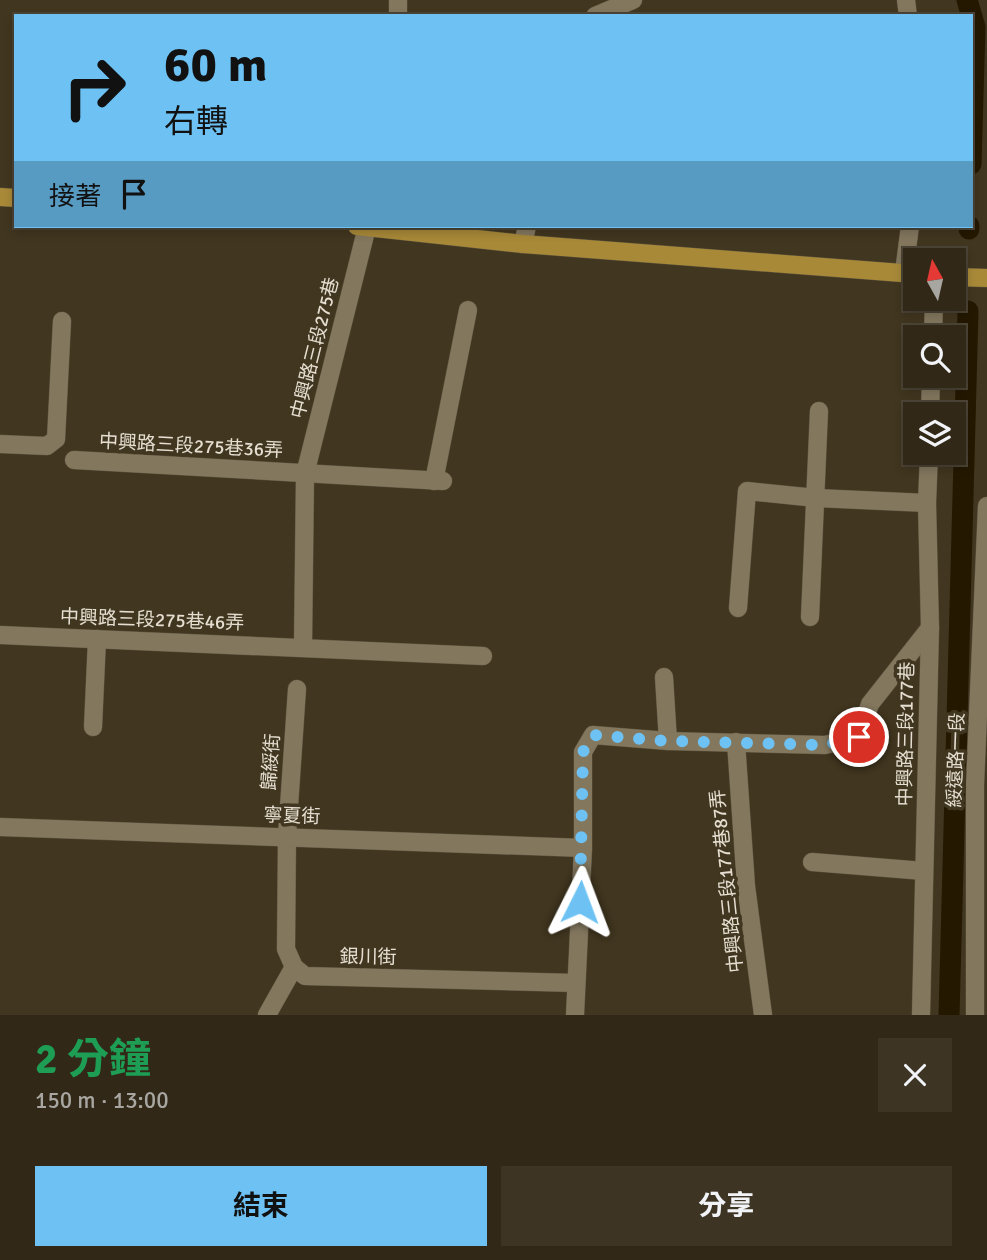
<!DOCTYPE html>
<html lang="zh-TW">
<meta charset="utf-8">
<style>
:root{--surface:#312817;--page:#3d3424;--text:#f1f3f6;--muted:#a8a6a1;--line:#4c4436;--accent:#6ec2f3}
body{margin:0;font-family:Signika,"Noto Sans TC",sans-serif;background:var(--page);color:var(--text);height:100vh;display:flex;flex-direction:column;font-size:26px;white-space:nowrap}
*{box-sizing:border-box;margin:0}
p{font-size:23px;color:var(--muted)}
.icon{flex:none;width:38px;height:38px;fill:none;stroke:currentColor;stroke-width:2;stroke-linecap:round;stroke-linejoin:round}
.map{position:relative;height:1015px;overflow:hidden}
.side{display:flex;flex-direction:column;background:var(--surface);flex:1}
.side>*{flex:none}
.top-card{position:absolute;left:14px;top:14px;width:959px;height:214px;border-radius:0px;box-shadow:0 4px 10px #0003,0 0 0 2px var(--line);background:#6ec2f3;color:#111;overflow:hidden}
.needle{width:46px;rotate:352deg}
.fabs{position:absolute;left:903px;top:248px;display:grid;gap:14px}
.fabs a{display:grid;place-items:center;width:63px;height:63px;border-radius:0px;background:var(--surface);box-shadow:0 4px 10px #0003,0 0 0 2px var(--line);font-size:35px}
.pin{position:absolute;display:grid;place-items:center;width:60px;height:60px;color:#fff;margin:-30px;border:4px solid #fff;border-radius:50%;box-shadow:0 2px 7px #0007}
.me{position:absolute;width:77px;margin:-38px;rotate:3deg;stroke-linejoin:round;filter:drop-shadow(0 0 5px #0008)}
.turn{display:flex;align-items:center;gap:24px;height:147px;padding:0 35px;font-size:32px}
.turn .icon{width:91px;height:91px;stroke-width:2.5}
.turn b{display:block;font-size:49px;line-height:60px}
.then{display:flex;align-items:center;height:66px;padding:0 35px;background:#0003;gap:14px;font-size:26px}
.round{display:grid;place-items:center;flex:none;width:74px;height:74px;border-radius:0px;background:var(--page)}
.overview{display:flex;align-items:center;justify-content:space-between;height:119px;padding:0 35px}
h1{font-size:42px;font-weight:700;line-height:52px;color:#1e9e55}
.cta{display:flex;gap:14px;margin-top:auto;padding:14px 35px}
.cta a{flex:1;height:80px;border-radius:0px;background:var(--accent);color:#111;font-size:28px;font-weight:700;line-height:80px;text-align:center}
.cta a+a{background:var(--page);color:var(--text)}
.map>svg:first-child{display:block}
</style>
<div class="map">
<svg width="987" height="1015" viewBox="0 0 987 1015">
<rect width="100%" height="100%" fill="#41361f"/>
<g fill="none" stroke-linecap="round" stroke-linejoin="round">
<g stroke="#241800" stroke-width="21">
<path d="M967,0l8,27 -4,137"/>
<path d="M969,229v-3"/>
<path d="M949,1015l19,-704"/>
</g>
<defs>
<g id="minor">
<path d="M398,0v16"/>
<path d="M906,0l2,16"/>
<path d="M595,16l38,-16"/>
<path d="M523,244l4,-18"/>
<path d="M904,272l6,-46"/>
<path d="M933,338l1,-39"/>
<path d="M930,415l1,-39"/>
<path d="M0,444l47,2 9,-7 6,-118"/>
<path d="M74,460l369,21"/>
<path d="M434,481l34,-171"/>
<path d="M738,608l9,-117 69,7 111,5"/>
<path d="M810,617l9,-206"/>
<path d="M0,635l483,21"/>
<path d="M303,647l2,-173 62,-247"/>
<path d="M664,677l4,64"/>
<path d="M297,689l-10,147 -1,113 8,18 11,9 271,7"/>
<path d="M93,727l4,-88"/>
<path d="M736,742l10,144 17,129"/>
<path d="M0,827l583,21"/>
<path d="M812,862l112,9"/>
<path d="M267,1015l27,-48"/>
<path d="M575,1015l8,-167v-96l10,-17 75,6 157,4 34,-8 11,-33 60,-76"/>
<path d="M921,1015l9,-387 -3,-125 2,-50"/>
<path d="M975,1015v-230l12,-279"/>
</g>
<g id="major">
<path d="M0,197l16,1"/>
<path d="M357,226l166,18 392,30"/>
<path d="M954,277l33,1"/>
</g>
</defs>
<use href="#minor" stroke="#5c533f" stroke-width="19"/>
<use href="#major" stroke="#5c533f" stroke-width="19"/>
<use href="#minor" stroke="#83775e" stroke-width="18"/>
<use href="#major" stroke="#a88938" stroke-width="18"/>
</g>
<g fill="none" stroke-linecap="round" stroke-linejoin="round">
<path stroke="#6ec2f3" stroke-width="12" stroke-dasharray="0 21.6" d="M580,902l3,-150 10,-17 75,6 157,4 34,-8"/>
</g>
<g text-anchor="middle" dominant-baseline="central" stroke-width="7" stroke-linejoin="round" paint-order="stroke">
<g font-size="19" fill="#e5ded1" stroke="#41361f">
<text transform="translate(315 348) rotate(-76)">中興路三段275巷</text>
<text transform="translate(191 446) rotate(3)">中興路三段275巷36弄</text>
<text transform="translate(152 620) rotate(2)">中興路三段275巷46弄</text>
<text transform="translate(906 734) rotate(-89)">中興路三段177巷</text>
<text transform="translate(956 760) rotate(-88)">綏遠路一段</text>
<text transform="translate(271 762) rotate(-86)">歸綏街</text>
<text transform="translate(292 816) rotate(2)">寧夏街</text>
<text transform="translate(727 881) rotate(-96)">中興路三段177巷87弄</text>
<text transform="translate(368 957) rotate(1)">銀川街</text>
</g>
</g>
</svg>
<div class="fabs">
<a><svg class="needle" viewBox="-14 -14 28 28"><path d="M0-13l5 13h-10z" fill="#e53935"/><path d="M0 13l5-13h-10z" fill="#a8a6a1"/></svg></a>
<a><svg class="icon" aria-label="search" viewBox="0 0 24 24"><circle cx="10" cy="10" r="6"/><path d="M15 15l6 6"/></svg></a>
<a><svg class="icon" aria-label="layers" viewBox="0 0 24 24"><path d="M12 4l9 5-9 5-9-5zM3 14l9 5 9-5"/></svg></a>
</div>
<div class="pin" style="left:859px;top:737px;background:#d93025"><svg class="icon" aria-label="arrive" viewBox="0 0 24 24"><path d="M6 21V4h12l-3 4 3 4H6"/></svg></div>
<svg class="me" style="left:580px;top:902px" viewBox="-20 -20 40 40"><path d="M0-17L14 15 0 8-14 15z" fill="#6ec2f3" stroke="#fff" stroke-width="4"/></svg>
<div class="top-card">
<div class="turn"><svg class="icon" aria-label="right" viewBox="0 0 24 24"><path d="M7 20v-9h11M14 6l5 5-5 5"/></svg><div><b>60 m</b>右轉</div></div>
<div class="then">接著<svg class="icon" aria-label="arrive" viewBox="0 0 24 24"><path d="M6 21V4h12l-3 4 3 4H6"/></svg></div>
</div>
</div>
<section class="side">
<div class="overview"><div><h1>2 分鐘</h1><p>150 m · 13:00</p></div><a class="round"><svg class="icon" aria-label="close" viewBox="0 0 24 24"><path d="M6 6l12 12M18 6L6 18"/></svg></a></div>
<div class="cta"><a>結束</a><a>分享</a></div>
</section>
